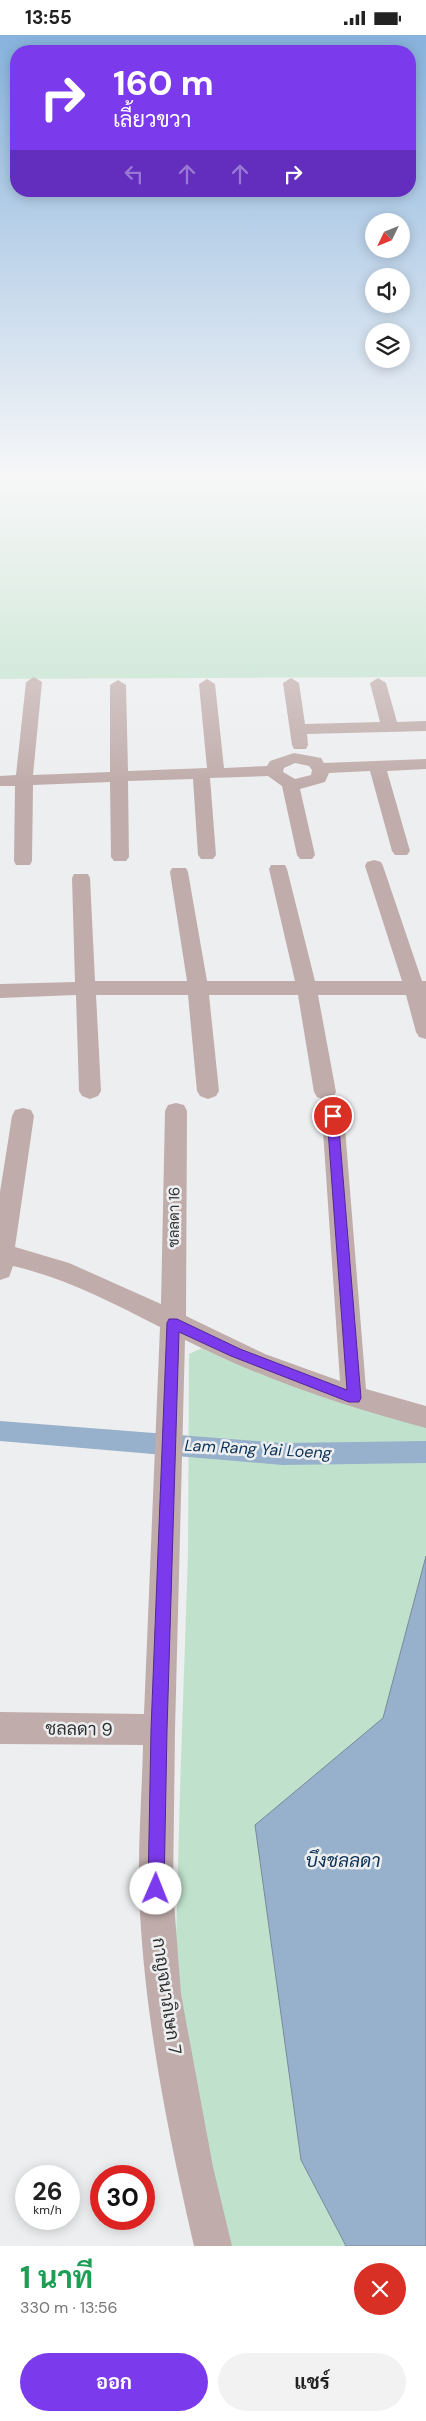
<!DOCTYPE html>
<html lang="th">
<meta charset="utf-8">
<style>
:root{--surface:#fff;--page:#f2f2f2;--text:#222;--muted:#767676;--accent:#7c3aed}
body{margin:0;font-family:"DM Sans",Sarabun,sans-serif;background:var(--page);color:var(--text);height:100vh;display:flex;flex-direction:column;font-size:19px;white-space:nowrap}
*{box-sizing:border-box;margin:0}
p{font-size:16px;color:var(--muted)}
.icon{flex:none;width:28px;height:28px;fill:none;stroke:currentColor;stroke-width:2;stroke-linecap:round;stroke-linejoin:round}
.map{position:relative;height:2211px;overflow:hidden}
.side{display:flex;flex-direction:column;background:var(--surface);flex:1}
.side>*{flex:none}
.banner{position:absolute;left:10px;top:10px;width:406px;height:152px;border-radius:20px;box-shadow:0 2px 12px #0003;background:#7c3aed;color:#fff;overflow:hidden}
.needle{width:32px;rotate:227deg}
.controls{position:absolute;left:365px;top:178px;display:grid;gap:10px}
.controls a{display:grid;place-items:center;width:45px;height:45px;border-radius:50%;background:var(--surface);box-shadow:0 2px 12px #0003;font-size:25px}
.speed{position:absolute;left:15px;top:2130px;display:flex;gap:10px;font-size:25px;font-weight:700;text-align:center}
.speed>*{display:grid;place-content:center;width:65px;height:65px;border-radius:50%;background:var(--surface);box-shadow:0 2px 12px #0003;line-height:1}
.speed small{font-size:12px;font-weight:400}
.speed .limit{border:8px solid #d22;background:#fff;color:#111}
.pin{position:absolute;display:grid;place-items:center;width:42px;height:42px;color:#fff;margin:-21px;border:2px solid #fff;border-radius:50%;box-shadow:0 1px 5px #0007}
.me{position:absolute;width:55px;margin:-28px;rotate:1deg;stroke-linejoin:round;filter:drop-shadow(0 0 4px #0008)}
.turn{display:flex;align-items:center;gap:18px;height:105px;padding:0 20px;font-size:22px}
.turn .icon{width:65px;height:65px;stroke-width:2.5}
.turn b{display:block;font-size:35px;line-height:42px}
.lanes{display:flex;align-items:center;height:48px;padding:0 20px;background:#0003;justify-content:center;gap:25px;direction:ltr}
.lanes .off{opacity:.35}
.round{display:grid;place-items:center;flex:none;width:52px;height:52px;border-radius:26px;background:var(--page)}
.headline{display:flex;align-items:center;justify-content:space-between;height:85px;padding:0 20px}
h1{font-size:30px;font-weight:700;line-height:38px;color:#1e9e55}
.primary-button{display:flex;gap:10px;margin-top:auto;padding:10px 20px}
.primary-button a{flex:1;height:58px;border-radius:30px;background:var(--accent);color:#fff;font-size:20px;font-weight:700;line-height:58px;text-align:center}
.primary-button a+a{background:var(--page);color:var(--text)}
.status{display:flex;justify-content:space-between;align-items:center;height:35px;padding:0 25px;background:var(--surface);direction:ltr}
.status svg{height:14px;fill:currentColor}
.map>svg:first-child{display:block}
</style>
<div class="status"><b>13:55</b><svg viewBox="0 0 49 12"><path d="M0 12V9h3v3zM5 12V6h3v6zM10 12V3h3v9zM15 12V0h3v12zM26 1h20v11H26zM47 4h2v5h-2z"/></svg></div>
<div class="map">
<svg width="426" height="2211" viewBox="0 0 426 2211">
<rect width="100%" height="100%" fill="#edeeef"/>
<g fill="#c0e2cc">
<path d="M0,440h426v202l-426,2z"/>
<path d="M202,1313l224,75v823h-198l-54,-228 6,-228 8,-235 1,-201z"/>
</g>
<path fill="#97b0cb" stroke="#788a9c" d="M426,1521v690h-80l-45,-86 -46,-335 128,-107z"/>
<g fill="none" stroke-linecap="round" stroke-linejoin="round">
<path fill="#97b0cb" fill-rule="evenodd" d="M0,1386l283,22 143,-2v22l-143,2 -283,-24z"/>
<g fill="#c0adab" fill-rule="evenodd">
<path d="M34,642l8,5 -9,93 77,-3v-87l8,-5 8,5 2,86 79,-3 -8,-84 8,-5 8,5 9,84 43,-2 3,-5 24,-8 27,5 3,5 102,-4v10l-39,2 23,80 -3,4h-12l-3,-4 -22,-80 -41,2 -4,9 -25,7 15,66 -3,4h-12l-3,-4 -15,-69 -14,-10 -58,2 6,77 -3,4h-12l-3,-4 -5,-76 -65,2 1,76 -3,4h-12l-3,-4 -1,-75 -77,3 -1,76 -2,4h-14l-2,-4 1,-75h-15v-10l16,-1 10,-93zM295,728l14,3 3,4 -1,5 -16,4 -12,-7 1,-4z"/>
<path d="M291,643l8,5 6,41 75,-2 -10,-39 8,-5 8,5 11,39 29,-1v10l-119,3 1,11 -2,4h-12l-2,-4 -9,-62z"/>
<path d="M374,825l7,2 2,4 39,115h4v58l-7,-2 -3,-5 -10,-37h-88l18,97 -3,5 -8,3 -8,-3 -3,-5 -16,-97h-89l10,96 -3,5 -8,3 -8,-3 -3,-5 -9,-96h-92l5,96 -3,5 -8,3 -8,-3 -3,-5 -3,-96 -76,3v-14l75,-2 -3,-104 2,-4h14l2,4 5,103h92l-17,-109 2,-4h14l2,4 19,109h88l-26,-112 2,-4h14l2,4 28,112h87l-37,-115 2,-4z"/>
<path d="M176,1068l8,2 3,6 -1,205 79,38 75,27 -18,-265 3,-6 8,-2 8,2 3,6 22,273 60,17v22c-83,-22 -163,-49 -241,-88l-10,390 -2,159 8,105 32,173 19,79h-38c-27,-117 -51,-236 -55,-356 -1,-48 3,-97 4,-145l-143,-1v-32l144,2 16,-387c-47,-24 -95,-49 -147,-61l-4,11 -9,3v-88l12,-76 3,-6 8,-2 8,2 3,6 -19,131 54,16 92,41 4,-193 3,-6z"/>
</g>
</g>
<linearGradient id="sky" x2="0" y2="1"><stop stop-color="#87b2dc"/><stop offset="0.59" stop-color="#f7f7f8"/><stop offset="1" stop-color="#f7f7f8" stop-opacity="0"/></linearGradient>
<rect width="426" height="750" fill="url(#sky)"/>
<path fill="#7c3aed" stroke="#51269a" d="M333,1077l5,4 23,282 -2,4h-10l-118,-46 -52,-24 -12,398 -3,159 -2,6 -6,3 -6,-3 -2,-6 3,-159 16,-407 2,-4h8l63,30 107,41 -20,-274z"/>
<g text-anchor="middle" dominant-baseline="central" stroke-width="5" stroke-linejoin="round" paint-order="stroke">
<g font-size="15" fill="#303030" stroke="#edeeef">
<text transform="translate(174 1182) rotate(-89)">ชลลดา 16</text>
</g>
<g font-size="16" font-style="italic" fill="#093055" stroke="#edeeef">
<text transform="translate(258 1414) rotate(3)">Lam Rang Yai Loeng</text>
</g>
<g font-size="18" fill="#303030" stroke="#edeeef">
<text transform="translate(79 1694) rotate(1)">ชลลดา 9</text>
<text transform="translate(167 1961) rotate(82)">กาญจนาภิเษก 7</text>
</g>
<g font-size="19" font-style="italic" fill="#093055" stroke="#edeeef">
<text x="343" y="1825">บึงชลลดา</text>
</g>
</g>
</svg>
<div class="controls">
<a><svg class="needle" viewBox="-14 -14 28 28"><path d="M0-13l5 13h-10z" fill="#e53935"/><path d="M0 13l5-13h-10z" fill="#767676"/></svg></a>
<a><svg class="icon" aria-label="sound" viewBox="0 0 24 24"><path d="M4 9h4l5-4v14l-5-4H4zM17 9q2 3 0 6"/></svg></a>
<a><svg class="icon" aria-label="layers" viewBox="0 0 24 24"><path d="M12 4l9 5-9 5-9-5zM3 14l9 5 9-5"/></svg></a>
</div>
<div class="speed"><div>26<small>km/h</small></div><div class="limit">30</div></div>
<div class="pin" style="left:333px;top:1081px;background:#d93025"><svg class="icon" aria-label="arrive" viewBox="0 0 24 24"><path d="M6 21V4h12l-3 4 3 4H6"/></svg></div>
<svg class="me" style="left:156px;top:1854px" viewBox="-20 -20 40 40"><circle r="19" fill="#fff"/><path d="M0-13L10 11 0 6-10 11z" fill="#7c3aed"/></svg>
<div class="banner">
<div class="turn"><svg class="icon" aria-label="right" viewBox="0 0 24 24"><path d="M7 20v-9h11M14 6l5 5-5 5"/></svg><div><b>160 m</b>เลี้ยวขวา</div></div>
<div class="lanes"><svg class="icon off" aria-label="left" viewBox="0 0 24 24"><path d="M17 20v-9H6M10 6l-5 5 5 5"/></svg><svg class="icon off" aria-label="ahead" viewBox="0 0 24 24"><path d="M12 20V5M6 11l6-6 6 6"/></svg><svg class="icon off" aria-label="ahead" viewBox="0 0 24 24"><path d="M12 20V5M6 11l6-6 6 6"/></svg><svg class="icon" aria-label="right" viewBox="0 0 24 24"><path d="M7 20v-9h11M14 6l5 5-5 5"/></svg></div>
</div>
</div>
<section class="side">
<div class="headline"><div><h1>1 นาที</h1><p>330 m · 13:56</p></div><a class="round" style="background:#d93025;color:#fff"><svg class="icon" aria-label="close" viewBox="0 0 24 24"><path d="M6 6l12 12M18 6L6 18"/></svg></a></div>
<div class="primary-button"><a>ออก</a><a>แชร์</a></div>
</section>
